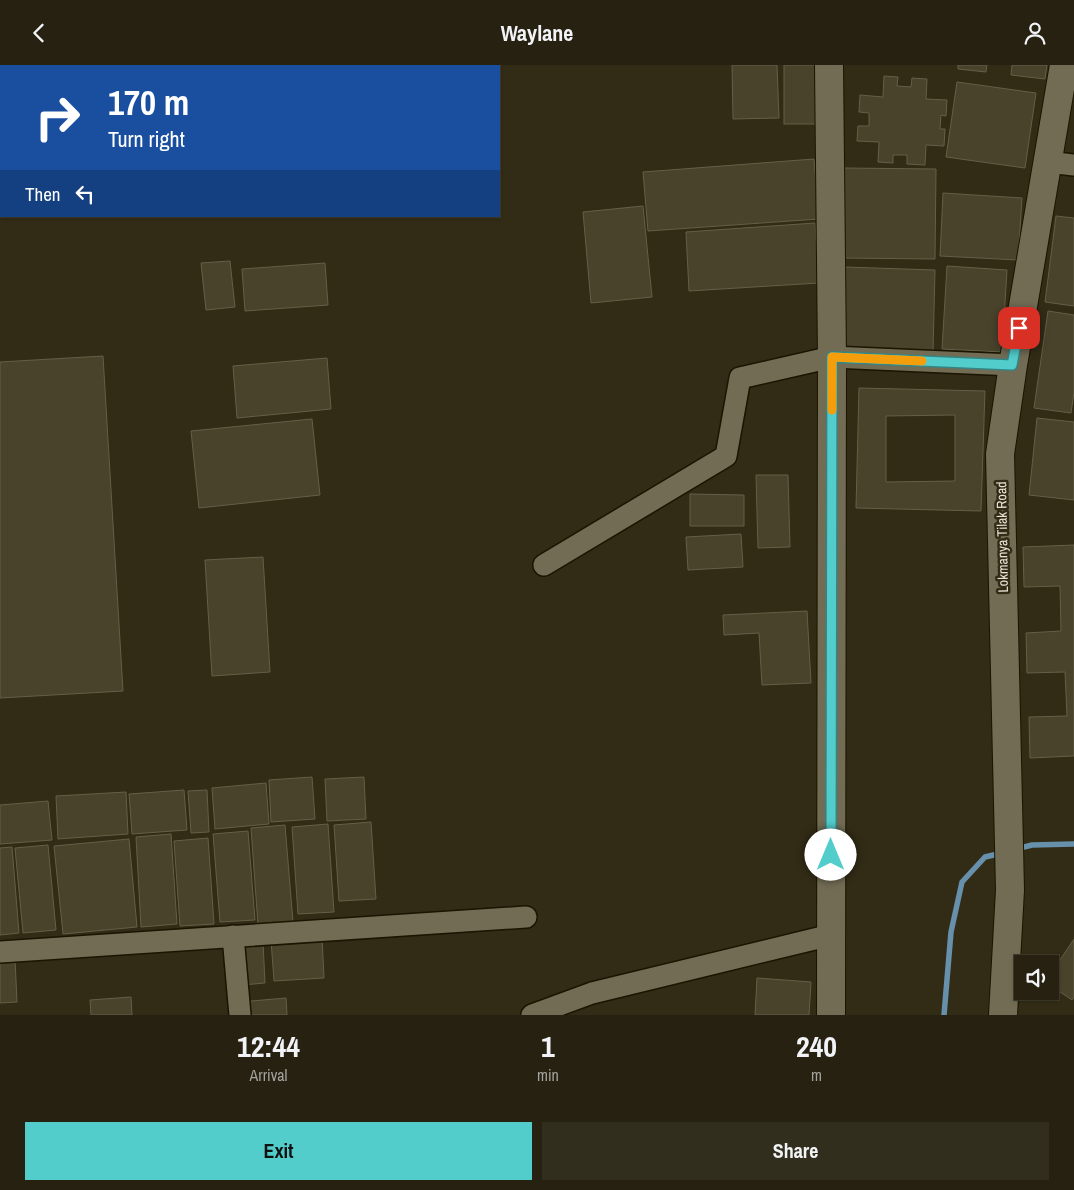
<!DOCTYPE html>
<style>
:root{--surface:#262110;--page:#322e1e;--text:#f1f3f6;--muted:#a4a39f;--line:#423e30;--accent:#52cdcc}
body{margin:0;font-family:"Archivo Narrow",sans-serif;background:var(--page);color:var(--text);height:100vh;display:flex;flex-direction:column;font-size:19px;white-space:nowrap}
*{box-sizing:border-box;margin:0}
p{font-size:16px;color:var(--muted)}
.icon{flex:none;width:28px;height:28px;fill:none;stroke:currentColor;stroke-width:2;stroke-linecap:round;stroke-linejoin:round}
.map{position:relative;height:950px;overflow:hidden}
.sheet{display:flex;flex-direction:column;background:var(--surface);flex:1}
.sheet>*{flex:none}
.guide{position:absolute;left:0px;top:0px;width:500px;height:152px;box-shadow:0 1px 4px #0004,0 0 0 1px var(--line);background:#1a4fa0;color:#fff;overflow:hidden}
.buttons{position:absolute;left:1014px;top:890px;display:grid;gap:10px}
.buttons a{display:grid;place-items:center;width:45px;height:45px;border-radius:0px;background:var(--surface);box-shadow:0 1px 4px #0004,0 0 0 1px var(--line);font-size:25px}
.pin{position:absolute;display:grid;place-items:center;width:42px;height:42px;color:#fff;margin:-21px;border-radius:10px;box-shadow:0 2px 8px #0006}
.me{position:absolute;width:55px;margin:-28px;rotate:0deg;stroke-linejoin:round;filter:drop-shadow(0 0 4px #0008)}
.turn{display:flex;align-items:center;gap:18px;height:105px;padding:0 25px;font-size:22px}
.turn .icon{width:65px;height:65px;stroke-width:2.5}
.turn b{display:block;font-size:35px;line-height:42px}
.then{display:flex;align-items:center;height:48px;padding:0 25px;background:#0003;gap:10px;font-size:19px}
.eta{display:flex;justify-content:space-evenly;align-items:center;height:85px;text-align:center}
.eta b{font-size:30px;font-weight:700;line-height:35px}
.cta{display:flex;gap:10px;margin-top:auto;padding:10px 25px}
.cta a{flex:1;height:58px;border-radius:0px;background:var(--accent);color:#111;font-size:20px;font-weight:700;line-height:58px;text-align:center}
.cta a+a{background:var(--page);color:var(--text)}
header{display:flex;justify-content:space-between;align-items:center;height:65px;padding:0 25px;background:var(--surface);font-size:22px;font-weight:700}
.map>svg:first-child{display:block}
</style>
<header><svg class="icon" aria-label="back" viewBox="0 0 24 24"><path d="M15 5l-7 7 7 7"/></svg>Waylane<svg class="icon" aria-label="person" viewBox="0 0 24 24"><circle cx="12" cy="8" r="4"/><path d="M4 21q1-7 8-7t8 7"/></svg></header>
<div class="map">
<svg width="1074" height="950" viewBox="0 0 1074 950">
<rect width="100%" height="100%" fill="#322c16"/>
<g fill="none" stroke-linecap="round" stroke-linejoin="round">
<g stroke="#6690ab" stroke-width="5.5">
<path d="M1016,784l16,-4 42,-1"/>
<path d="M944,950l7,-83 11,-50 23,-25 17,-4"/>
</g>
</g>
<g fill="#49432c" stroke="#655f47" fill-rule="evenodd">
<path d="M732,0h45l2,53 -46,1z"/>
<rect x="784" y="0" width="34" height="59"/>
<path d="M958,0h29l-1,7 -28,-3z"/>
<path d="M1012,0h35l-2,14 -34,-4z"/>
<path d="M884,11l14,1 -1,9 14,1 1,-9 15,1 -1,20 21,1 -1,16 -5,-1 -1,14h5l-1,17 -18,-1 -1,20 -18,-1v-9h-14v8l-15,-1 1,-20 -22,-1 1,-15h11v-13l-10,-1 1,-17 23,2z"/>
<path d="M957,17l79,11 -11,75 -79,-11z"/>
<path d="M814,94l5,60 -171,12 -5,-59z"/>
<path d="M843,103l93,1 -1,90 -94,-1z"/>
<path d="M943,128l79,5 -4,62 -78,-4z"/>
<path d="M643,141l9,91 -61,6 -8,-91z"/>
<path d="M1056,151l18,2v88l-29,-4z"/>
<path d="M815,158l4,60 -130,8 -3,-59z"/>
<path d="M230,196l5,46 -29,3 -5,-47z"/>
<path d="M325,198l3,42 -83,6 -3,-42z"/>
<path d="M947,201l60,4 -5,82 -60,-3z"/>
<path d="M845,202l90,3 -2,82 -91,-3z"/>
<path d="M1048,246l26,4v77l-3,21 -37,-5z"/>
<path d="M103,291l20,335 -123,7v-336z"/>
<path d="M327,293l4,51 -94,9 -4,-52z"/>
<path d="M859,323l126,3 -4,120 -125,-3zM955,350v66l-69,1v-66z"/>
<path d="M1037,353l37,4v78l-45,-5z"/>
<path d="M312,354l8,76 -121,13 -8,-77z"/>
<path d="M756,410h32l2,72 -32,1z"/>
<path d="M690,429l54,1v31h-54z"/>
<path d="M741,469l2,33 -55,3 -2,-33z"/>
<path d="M1074,480v211l-44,2 -1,-41 38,-1 -2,-44 -38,1 -1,-40 35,-2 -1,-45 -36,1 -1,-40z"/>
<path d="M263,492l7,115 -58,4 -7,-116z"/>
<path d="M807,546l4,72 -49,2 -3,-52 -35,2 -1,-20z"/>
<path d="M312,712l3,42 -44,3 -2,-42z"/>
<path d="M364,712l2,42 -39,2 -2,-42z"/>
<path d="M266,718l3,41 -54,5 -3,-41z"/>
<path d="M184,725l3,40 -55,4 -3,-40z"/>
<path d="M207,725l2,42 -18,1 -3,-42z"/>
<path d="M126,727l2,42 -70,5 -2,-43z"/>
<path d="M48,736l4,39 -52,4v-39z"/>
<path d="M371,757l5,77 -37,2 -5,-76z"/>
<path d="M328,759l6,88 -36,2 -6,-87z"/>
<path d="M285,760l8,97 -35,3 -7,-97z"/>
<path d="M248,766l7,89 -35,2 -7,-88z"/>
<path d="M171,769l6,90 -36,3 -5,-90z"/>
<path d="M208,773l6,86 -34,2 -6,-85z"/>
<path d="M129,774l8,88 -74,7 -9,-88z"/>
<path d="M48,780l8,85 -33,3 -8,-85z"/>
<path d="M12,782l7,86 -19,2v-87z"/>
<path d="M322,872l2,41 -50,3 -3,-41z"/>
<path d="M1074,874v58l-2,3 -22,-15v-10z"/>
<path d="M263,877l2,41 -23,2 -2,-42z"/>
<path d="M15,894l2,43 -17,1v-43z"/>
<path d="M757,913l54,4 -2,33h-54z"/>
<path d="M131,932l1,18h-41l-1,-15z"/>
<path d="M286,933l1,17h-46l-1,-13z"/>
</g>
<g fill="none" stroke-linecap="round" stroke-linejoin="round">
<defs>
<g id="street">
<path d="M1048,97l26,3"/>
<path d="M544,500l182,-109 14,-78 92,-21 181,8"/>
<path d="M233,871l7,79"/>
<path d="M0,887l526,-35"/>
<path d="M532,950l60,-22 239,-58"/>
</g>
<g id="secondary">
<path d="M829,0l3,292 -1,658"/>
<path d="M1003,950l7,-125 -10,-436 13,-89 51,-300"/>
</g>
</defs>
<use href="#street" stroke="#1a1401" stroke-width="24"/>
<use href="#secondary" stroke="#1a1401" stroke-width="30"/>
<use href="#street" stroke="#726c54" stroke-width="21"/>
<use href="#secondary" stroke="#726c54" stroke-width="28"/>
</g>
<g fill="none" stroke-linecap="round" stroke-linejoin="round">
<defs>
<path id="route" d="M831,790l1,-498 180,8 7,-37"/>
</defs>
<use href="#route" stroke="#358585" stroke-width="12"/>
<use href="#route" stroke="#52cdcc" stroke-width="9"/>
<path stroke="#f59e0b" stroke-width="9" d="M832,345v-53l90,4"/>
</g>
<g text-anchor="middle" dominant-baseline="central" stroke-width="5" stroke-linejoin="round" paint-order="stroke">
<g font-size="14" fill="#e7e3d6" stroke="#322c16">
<text transform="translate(1002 472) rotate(-91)">Lokmanya Tilak Road</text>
</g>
</g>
</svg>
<div class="buttons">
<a><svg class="icon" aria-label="sound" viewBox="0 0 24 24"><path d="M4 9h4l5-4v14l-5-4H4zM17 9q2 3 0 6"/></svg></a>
</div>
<div class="pin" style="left:1019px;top:263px;background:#d93025"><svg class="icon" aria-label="arrive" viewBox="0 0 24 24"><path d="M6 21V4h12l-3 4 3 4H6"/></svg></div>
<svg class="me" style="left:831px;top:790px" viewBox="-20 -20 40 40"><circle r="19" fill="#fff"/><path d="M0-13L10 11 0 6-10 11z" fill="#52cdcc"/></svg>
<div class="guide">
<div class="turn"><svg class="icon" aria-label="right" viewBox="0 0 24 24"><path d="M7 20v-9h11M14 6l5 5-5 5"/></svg><div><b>170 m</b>Turn right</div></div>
<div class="then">Then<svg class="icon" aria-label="left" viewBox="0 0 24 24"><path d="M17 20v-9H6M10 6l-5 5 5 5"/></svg></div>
</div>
</div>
<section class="sheet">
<div class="eta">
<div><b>12:44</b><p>Arrival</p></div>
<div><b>1</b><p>min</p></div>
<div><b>240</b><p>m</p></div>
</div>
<div class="cta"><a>Exit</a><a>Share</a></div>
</section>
